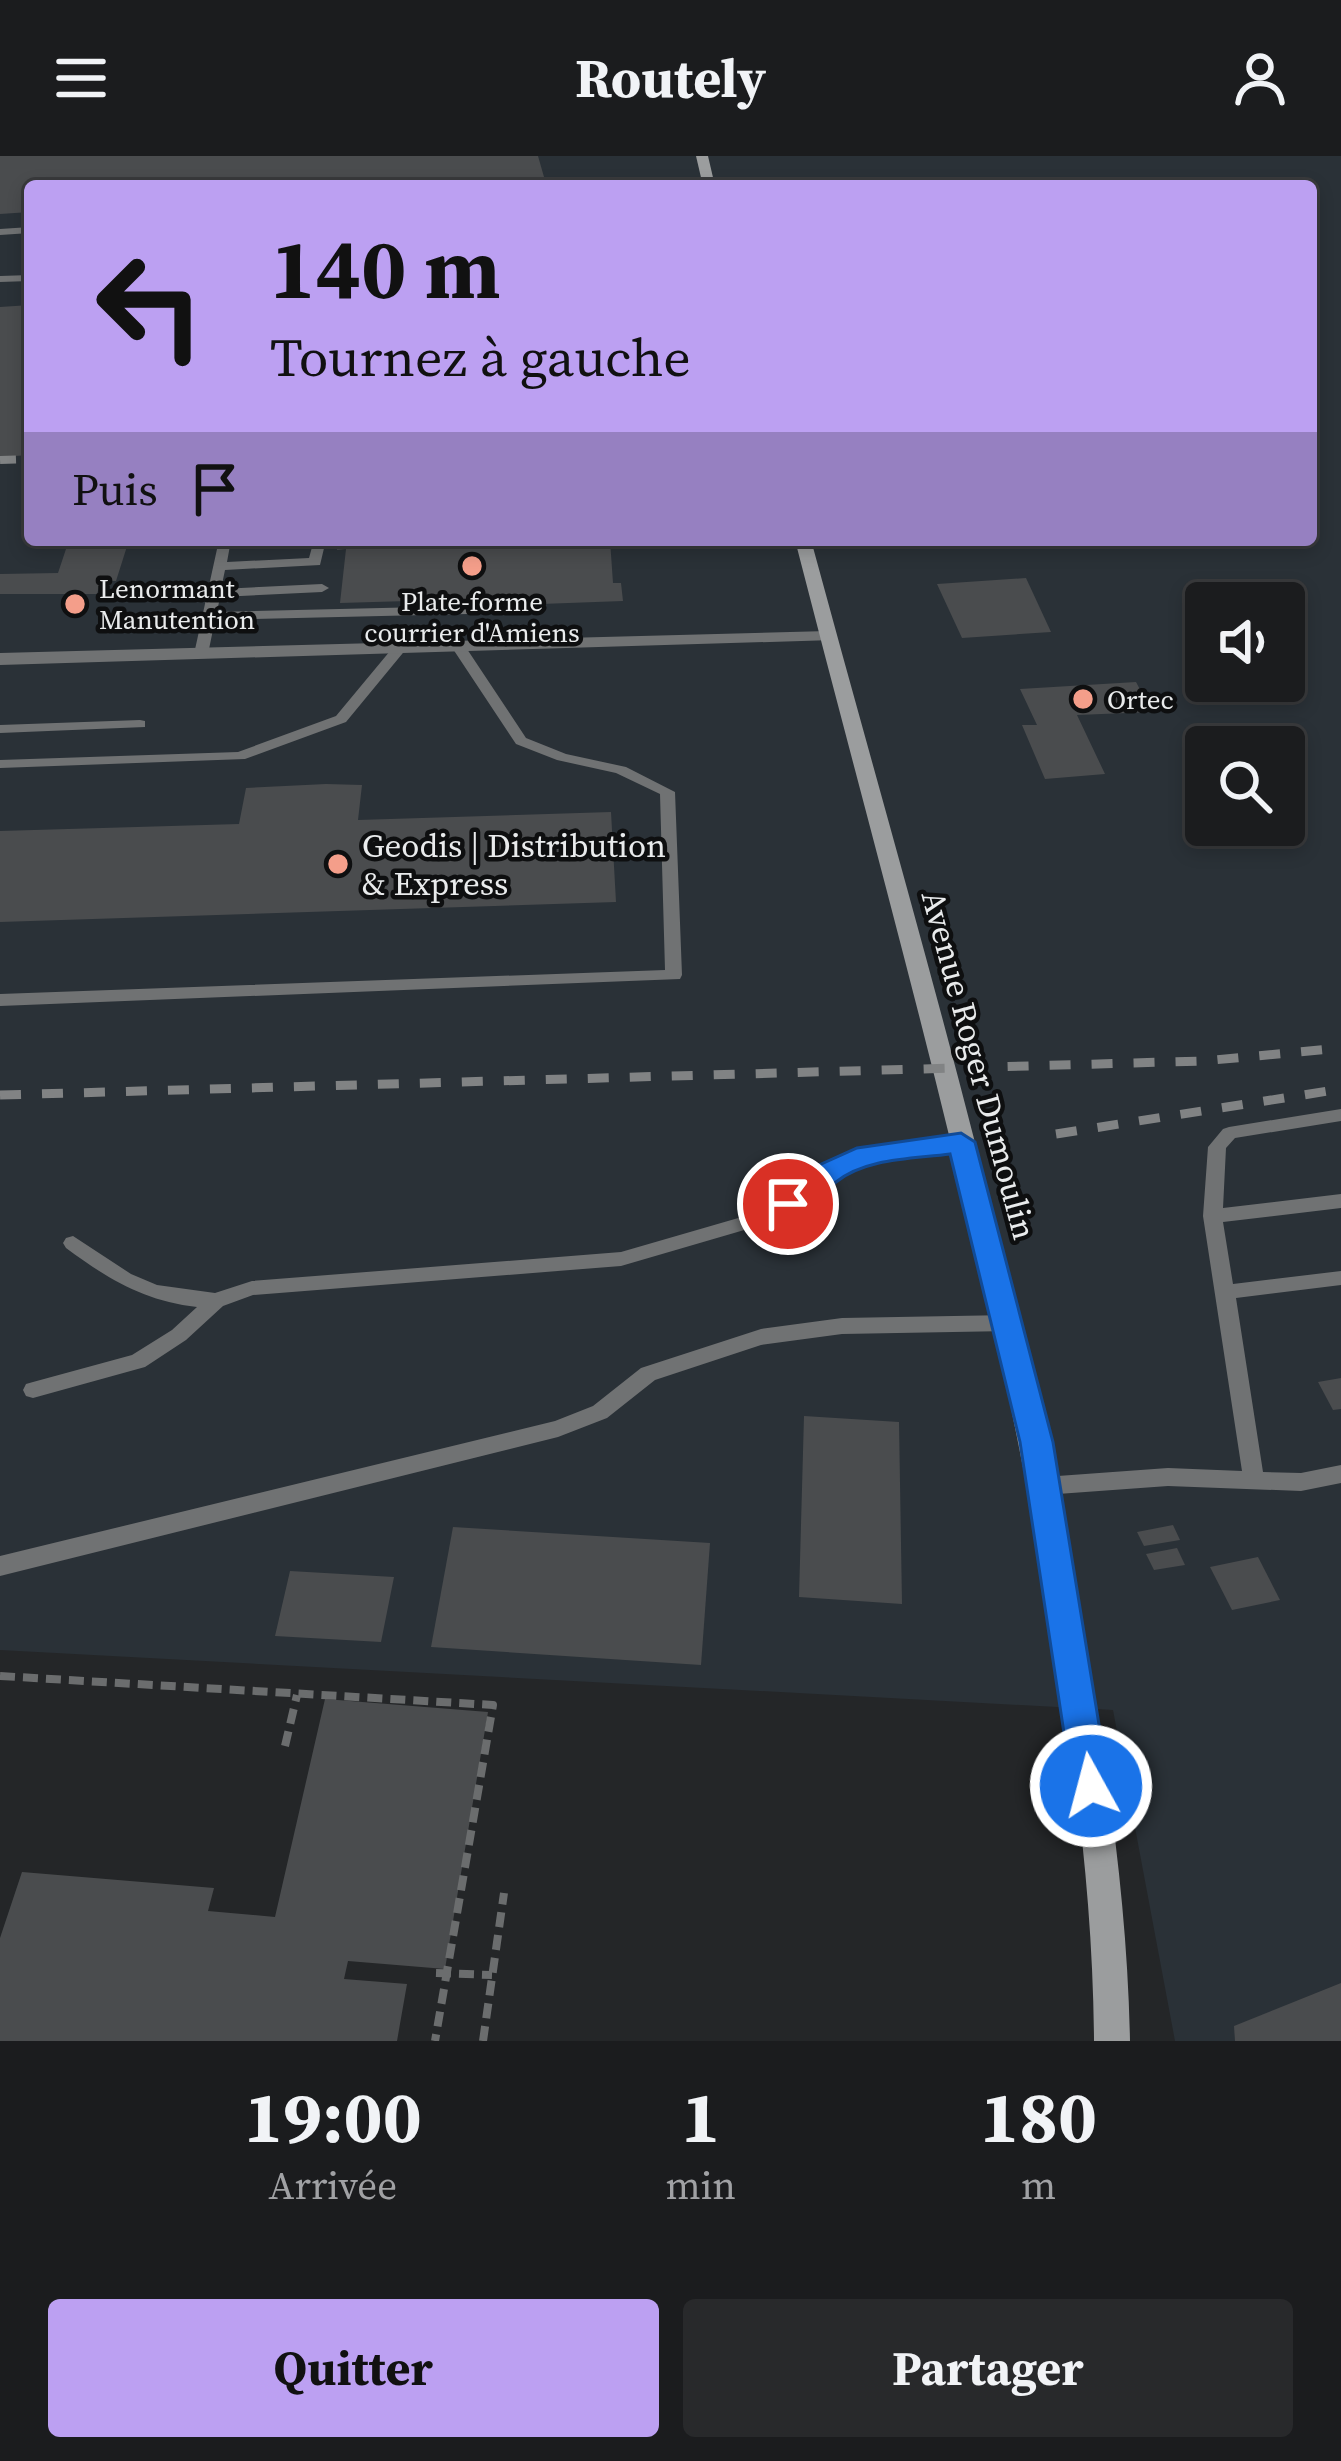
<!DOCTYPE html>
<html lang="fr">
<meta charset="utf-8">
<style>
:root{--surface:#1b1c1e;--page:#28292b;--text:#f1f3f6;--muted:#a0a1a4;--line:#393a3c;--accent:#bca0f2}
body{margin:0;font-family:"Source Serif 4",serif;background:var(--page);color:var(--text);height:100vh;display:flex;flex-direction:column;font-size:45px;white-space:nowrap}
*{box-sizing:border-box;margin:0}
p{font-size:39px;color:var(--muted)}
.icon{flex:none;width:66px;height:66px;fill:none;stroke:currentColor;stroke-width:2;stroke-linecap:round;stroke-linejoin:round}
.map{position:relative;height:1885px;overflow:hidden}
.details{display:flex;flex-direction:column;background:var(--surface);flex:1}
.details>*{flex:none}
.banner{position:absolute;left:24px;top:24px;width:1293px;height:366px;border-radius:12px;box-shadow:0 6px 18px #0003,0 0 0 3px var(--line);background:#bca0f2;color:#111;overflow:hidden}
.buttons{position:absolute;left:1185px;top:426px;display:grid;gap:24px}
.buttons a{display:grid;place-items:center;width:120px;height:120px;border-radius:12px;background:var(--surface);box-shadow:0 6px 18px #0003,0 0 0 3px var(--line);font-size:60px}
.pin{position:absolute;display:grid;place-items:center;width:102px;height:102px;color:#fff;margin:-51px;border:6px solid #fff;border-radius:50%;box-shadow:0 3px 12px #0007}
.me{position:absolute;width:132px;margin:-66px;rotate:353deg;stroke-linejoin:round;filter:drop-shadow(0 0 9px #0008)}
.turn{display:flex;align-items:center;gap:42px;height:252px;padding:0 48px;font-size:54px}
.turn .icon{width:156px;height:156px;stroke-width:2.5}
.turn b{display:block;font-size:84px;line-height:102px}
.then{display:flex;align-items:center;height:114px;padding:0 48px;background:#0003;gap:24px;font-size:45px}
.eta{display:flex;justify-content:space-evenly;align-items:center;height:204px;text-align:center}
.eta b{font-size:72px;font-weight:700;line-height:84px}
.cta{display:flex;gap:24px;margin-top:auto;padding:24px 48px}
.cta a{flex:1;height:138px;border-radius:12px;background:var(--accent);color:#111;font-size:48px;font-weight:700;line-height:138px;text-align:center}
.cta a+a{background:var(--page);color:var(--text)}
header{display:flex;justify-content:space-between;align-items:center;height:156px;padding:0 48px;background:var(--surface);font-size:54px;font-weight:700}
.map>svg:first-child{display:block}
</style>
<header><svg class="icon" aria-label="menu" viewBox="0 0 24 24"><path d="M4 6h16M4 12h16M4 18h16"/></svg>Routely<svg class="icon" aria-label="person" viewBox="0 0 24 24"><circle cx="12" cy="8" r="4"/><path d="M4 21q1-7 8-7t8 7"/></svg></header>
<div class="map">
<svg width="1341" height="1885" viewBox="0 0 1341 1885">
<rect width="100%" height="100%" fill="#242628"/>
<path fill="#2a3137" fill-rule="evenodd" d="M0,0h1341v1885h-166l-62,-331 -1113,-60zM30,30h1281v354h-1281zM1206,447h78v78h-78zM1206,591h78v78h-78z"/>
<g fill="#4a4c4e">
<path d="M0,0h538l8,28 -516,2v26l-30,2z"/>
<path d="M30,149v150l-30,2v-150z"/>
<path d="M69,384h60l-13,41h-15l-4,13h-97v-20l58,-1z"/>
<path d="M338,384h272l3,43h8l2,18 -82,3v-7l-201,6 6,-54 -9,1z"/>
<path d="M1026,422l25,54 -89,6 -25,-54z"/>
<path d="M1136,526l16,30 -75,3 28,59 -60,5 -23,-54h15l-17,-36z"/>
<path d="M326,628l36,1 -4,35 253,-8 5,90 -616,20v-91l239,-7 7,-36z"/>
<path d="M1341,1222v31l-8,1 -15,-28z"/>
<path d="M804,1260l95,6 3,182 -103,-7z"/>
<path d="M1173,1369l7,15 -36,6 -7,-14z"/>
<path d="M453,1371l257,16 -9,122 -270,-18z"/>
<path d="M1177,1392l8,17 -31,5 -8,-16z"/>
<path d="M1258,1401l22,43 -48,10 -22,-43z"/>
<path d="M290,1415l104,6 -13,65 -106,-6z"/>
<path d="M325,1543l163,13 -43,257 -97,-8 -4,18 63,5 -10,57h-397v-103l22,-66 192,16 -6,23 67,6z"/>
<path d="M1341,1827v58h-106l-1,-15z"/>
</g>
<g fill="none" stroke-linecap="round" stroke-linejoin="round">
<g stroke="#6b6d6e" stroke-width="8" stroke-dasharray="15 8" stroke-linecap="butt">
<path d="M0,1520l493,29 -58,336"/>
<path d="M285,1590l12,-51"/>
<path d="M436,1817l56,2"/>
<path d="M483,1885l21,-148"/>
</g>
<g fill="#707273" fill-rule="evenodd">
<path d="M30,71v6l-30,2v-6z"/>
<path d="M30,119v6l-30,1v-6z"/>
<path d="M219,384h12l-4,22 82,-4 5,-18h12l-6,25 -95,5 -4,19 101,-5 7,4 -7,4 -102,5 -3,15 250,-6 7,4 -7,4 -252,6 -7,34 -2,3h-10l-2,-3z"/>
<path d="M458,486l5,1 63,95 40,16 60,13 49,25 7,183 -2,4 -680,27v-12l665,-24 -5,-176 -44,-21 -59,-13 -41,-16 -65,-98z"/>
<path d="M400,488l7,4 -61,74 -101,37 -245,9v-8l238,-8 98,-36 59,-71z"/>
<path d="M140,564l5,1v6l-145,6v-8z"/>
<path d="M1341,953v12l-106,17 -9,10 -3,60 118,-14v14l-118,14 10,62 108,-13v14l-105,13 27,174 38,1 40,-8v18l-40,8 -133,-5 -124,9 -8,-3 -3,-6 3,-6 8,-3 124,-9 74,3 -39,-255 5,-69 15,-18 6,-2z"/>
<path d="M961,981l7,1 2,5 -2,5 -98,13 -36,17 -16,19 -46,25 -151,44 -368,29 -30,11 -37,34 -41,27 -112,31 -7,-2 -3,-6 3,-6 7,-2 99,-27 40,-25 25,-23c-53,-6 -89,-28 -131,-59l-3,-5 3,-5 7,-2 58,38 26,11 58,8 37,-12 369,-29 138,-40 45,-25 16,-19 40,-18z"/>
<path d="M1009,1159l7,3 3,5 -3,5 -7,3 -167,3 -81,11 -106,35 -48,38 -49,19 -558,139v-20l555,-135 38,-15 48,-38 120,-39 81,-11z"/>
</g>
<path fill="#707273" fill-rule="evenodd" d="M828,475l6,1v8l-834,25v-12z"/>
<g fill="#9b9d9e" fill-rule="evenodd">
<path d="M696,0h12l7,30h-12z"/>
<path d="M795,384h16c92,340 194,677 259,1023 30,158 57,317 60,478h-36c-1,-161 -25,-319 -53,-477 -61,-346 -159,-684 -246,-1024z"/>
</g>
<path stroke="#818384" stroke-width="8" stroke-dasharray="16 16" stroke-linecap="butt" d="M0,304l30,-1"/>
<g stroke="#818384" stroke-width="9" stroke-dasharray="21 21" stroke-linecap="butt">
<path d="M0,939l1203,-34 138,-13"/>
<path d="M1056,978l285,-45"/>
</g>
</g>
<path fill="#1a73e8" stroke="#114b97" stroke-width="3" d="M961,977l14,9 78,300 56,344 -5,12 -13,5 -13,-5 -6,-12 -52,-344 -70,-288c-37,5 -84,4 -114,28 -17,14 -26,26 -48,33l-14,-11 43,-38 40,-18z"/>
<g fill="#f49e8a" stroke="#0e0f10" stroke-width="4.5">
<circle cx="472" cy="410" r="12"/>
<circle cx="75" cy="448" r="12"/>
<circle cx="1083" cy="543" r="12"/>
<circle cx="338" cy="708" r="12"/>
</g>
<g text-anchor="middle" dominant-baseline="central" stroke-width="9" stroke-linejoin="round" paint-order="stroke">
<g font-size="27" fill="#e9ebec" stroke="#0e0f10" text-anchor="start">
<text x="99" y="432">Lenormant<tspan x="99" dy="31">Manutention</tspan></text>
<text x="472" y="445" text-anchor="middle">Plate-forme<tspan x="472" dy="31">courrier d'Amiens</tspan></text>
<text x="1107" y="543">Ortec</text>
</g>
<g font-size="33" fill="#e9ebec" stroke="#0e0f10" text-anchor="start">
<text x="362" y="689">Geodis | Distribution<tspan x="362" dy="38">&amp; Express</tspan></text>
</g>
<g font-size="33" fill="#e9ebec" stroke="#0e0f10">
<text transform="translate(979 909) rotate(75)">Avenue Roger Dumoulin</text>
</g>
</g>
</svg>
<div class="buttons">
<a><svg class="icon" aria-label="sound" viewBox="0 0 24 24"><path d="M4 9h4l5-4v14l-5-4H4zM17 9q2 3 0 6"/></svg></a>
<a><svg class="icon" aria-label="search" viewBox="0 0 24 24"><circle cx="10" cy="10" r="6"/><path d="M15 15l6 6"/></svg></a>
</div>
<div class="pin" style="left:788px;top:1048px;background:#d93025"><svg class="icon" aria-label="arrive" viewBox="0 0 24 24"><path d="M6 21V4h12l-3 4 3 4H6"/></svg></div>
<svg class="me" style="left:1091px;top:1630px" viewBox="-20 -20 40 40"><circle r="17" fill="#1a73e8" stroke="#fff" stroke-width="3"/><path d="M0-11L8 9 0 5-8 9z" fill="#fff"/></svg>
<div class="banner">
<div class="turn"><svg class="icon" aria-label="left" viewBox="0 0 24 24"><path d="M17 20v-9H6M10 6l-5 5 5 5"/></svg><div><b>140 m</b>Tournez à gauche</div></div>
<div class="then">Puis<svg class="icon" aria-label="arrive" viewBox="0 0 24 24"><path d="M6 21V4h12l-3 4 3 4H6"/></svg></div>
</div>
</div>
<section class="details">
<div class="eta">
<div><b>19:00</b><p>Arrivée</p></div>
<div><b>1</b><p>min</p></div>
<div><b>180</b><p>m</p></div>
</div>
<div class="cta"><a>Quitter</a><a>Partager</a></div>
</section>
